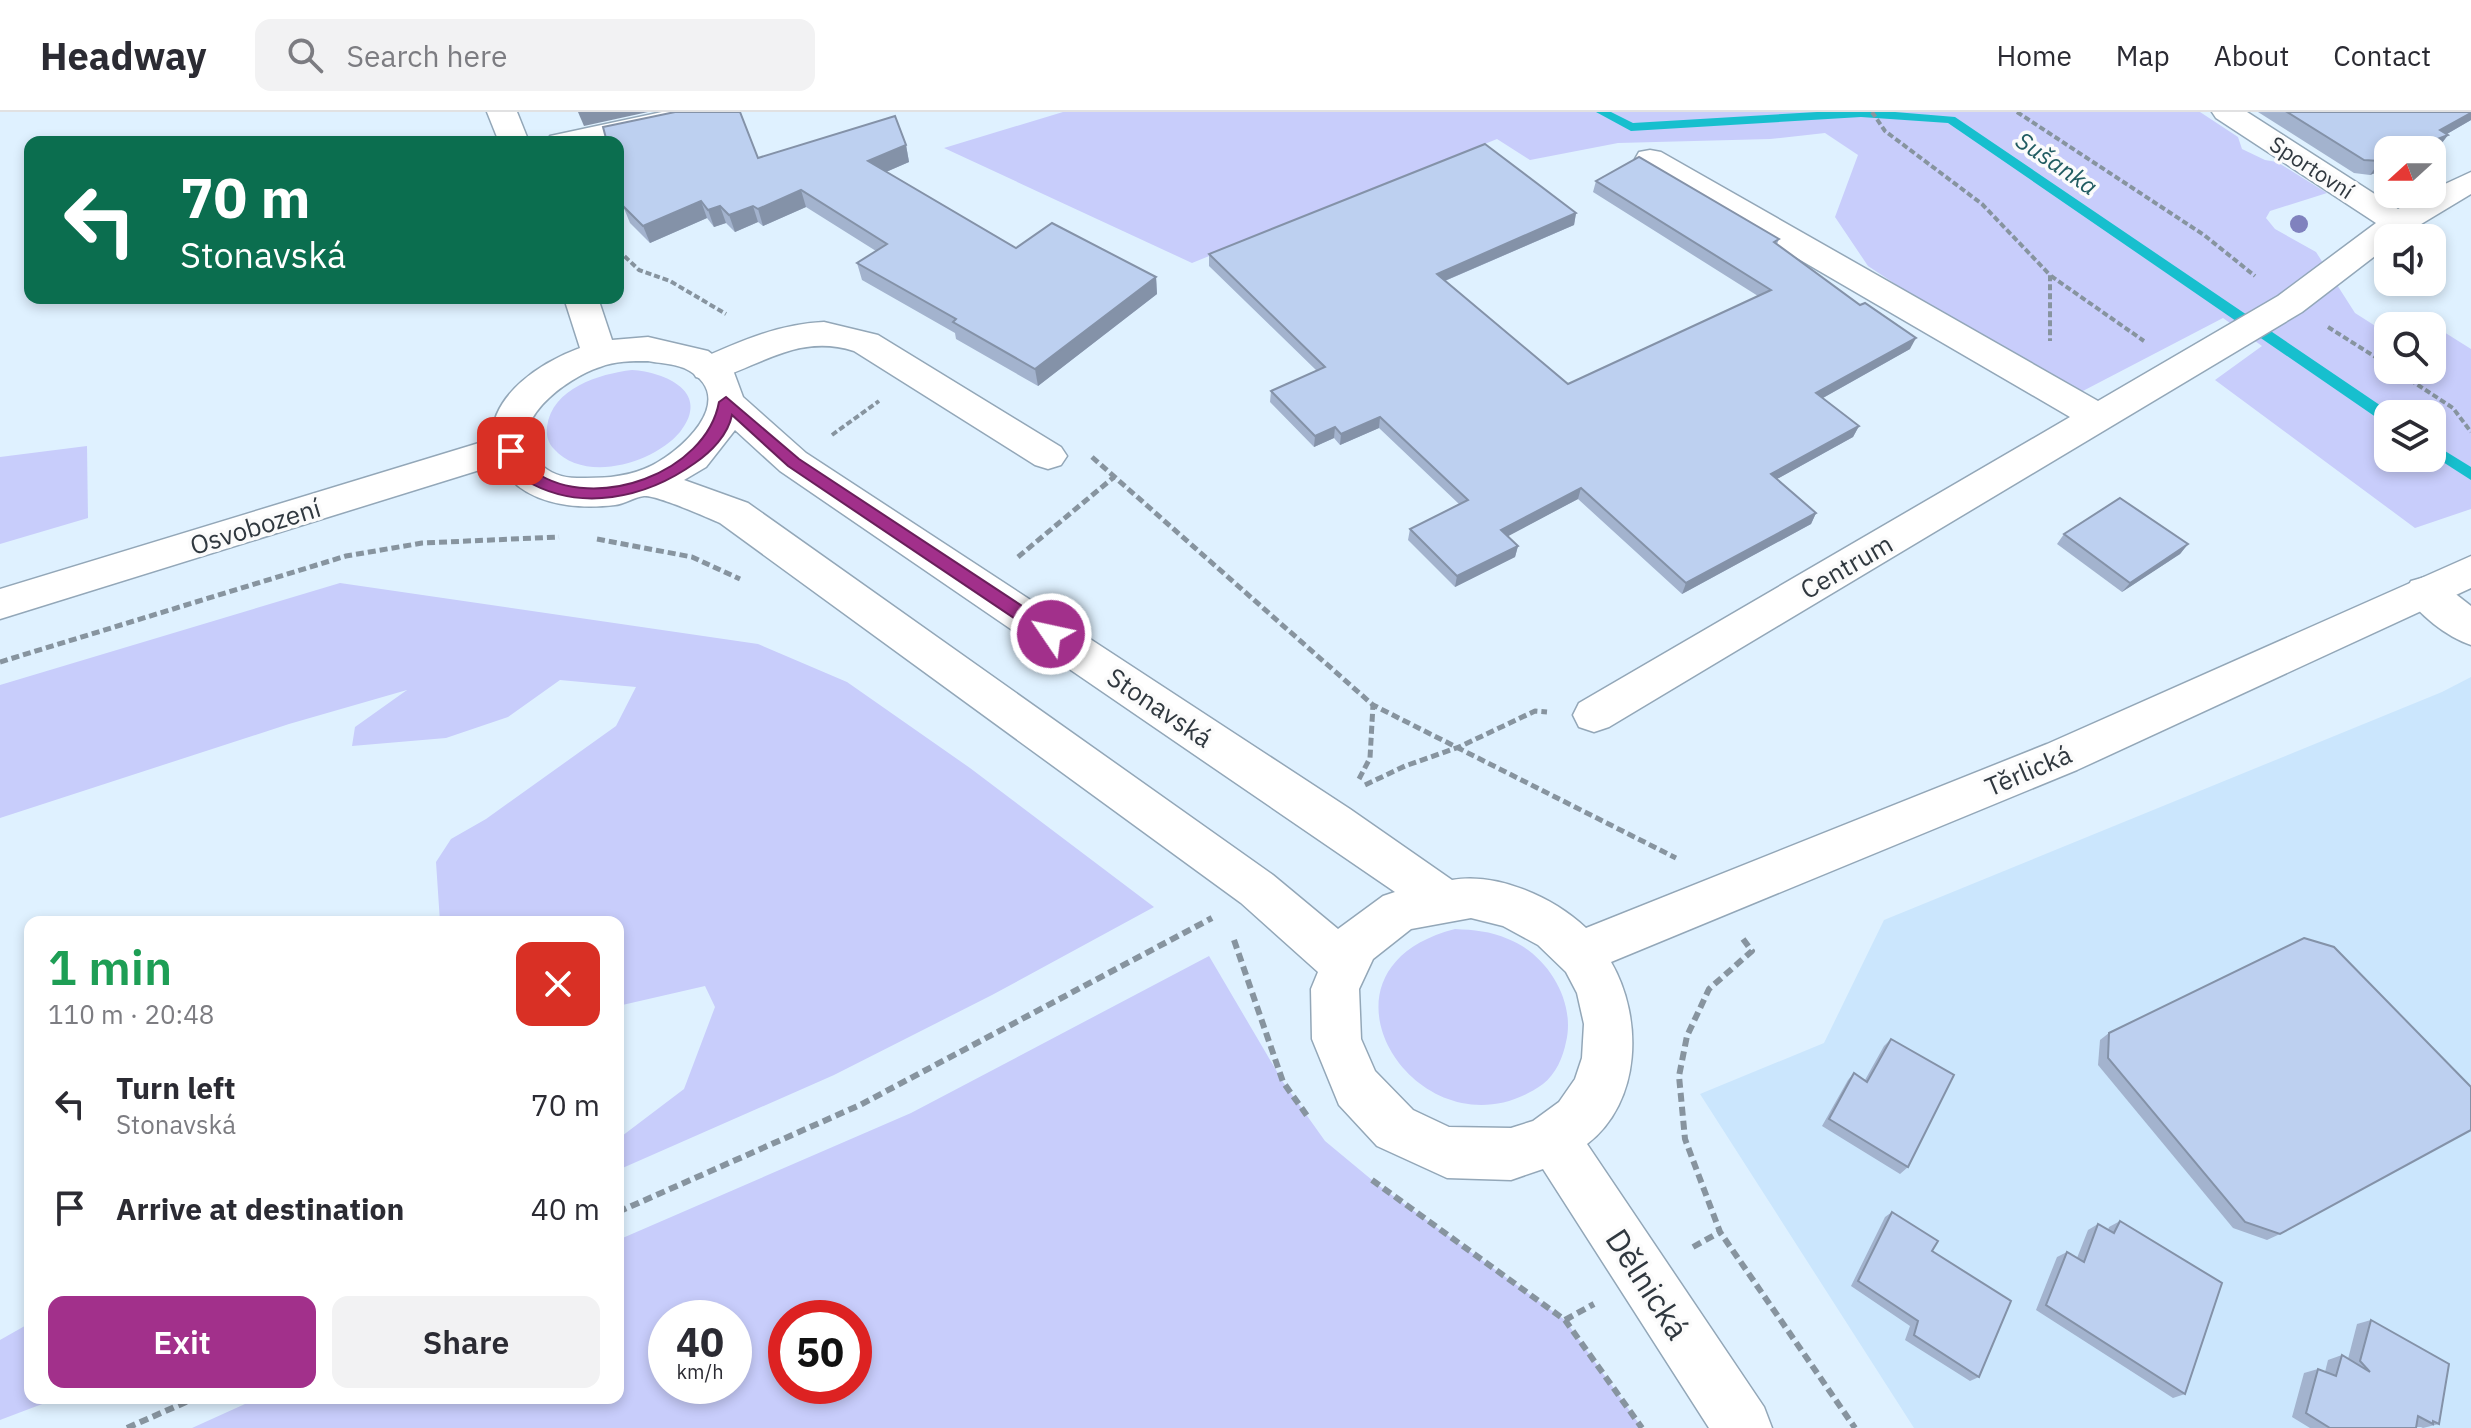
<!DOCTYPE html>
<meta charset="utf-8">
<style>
:root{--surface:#fff;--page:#f2f2f3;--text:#2b2b33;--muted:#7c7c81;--line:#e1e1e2;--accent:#a2308b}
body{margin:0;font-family:"IBM Plex Sans",sans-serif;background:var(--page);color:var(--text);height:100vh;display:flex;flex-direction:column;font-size:30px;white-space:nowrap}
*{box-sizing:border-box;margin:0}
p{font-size:26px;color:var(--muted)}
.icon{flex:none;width:44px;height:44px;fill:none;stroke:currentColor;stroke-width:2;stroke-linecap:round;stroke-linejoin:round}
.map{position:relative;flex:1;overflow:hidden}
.sheet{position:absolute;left:24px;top:804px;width:600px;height:488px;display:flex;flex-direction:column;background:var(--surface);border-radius:16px;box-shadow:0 4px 12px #0003}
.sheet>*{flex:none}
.top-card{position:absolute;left:24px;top:24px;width:600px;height:168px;border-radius:16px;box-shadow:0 4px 12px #0003;background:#0b6e4f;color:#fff;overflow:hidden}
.needle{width:52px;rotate:249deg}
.controls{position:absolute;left:2374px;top:24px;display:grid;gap:16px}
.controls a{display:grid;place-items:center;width:72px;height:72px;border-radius:16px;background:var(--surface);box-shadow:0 4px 12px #0003;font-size:40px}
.speed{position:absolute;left:648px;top:1188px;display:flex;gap:16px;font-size:40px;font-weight:700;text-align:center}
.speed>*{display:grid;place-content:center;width:104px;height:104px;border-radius:50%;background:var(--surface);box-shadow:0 4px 12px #0003;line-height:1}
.speed small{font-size:20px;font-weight:400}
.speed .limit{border:12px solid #d22;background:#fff;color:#111}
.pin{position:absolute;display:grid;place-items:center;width:68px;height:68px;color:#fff;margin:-34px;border-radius:16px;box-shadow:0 4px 12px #0006}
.me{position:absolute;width:88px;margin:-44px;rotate:304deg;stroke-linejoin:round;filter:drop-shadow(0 0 6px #0008)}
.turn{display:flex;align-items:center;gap:28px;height:168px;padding:0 24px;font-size:36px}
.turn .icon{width:104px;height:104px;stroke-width:2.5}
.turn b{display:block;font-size:56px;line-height:68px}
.round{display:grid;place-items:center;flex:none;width:84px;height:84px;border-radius:16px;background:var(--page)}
.headline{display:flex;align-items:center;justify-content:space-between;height:136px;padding:0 24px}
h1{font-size:48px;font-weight:600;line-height:60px;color:#1e9e55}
.primary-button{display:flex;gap:16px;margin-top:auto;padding:16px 24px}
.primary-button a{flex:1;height:92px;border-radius:16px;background:var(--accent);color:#fff;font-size:32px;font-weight:600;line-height:92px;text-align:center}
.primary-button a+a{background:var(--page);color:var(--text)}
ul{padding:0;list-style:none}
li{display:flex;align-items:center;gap:24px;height:104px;padding:0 24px}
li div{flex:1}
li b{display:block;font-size:30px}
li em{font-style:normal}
header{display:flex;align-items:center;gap:48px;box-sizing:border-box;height:112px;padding:0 40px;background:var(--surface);border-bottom:2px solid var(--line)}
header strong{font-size:38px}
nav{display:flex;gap:44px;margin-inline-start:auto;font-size:28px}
.search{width:560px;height:72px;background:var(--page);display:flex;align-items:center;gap:20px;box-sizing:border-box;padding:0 28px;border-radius:16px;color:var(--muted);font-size:30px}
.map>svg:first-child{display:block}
</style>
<header>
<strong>Headway</strong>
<div class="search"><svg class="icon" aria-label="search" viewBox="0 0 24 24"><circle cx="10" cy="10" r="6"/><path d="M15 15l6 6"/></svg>Search here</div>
<nav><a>Home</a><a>Map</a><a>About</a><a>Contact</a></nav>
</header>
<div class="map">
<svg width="2471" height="1316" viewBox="0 0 2471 1316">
<rect width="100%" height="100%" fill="#dff1ff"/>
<path fill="#cbe6fd" d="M2471,565v751h-557l-214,-334 124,-51 60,-123 558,-228z"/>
<g fill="#c8cdfb" fill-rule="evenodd">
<path d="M1063,0h1137l38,25 4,12 23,11 12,2 50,31 -57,18 -4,7 9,11 41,23 39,61 33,21v36h44v-41l4,-2 35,22v160l-56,19 -200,-148 47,-34 -39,-28 -144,75 -137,-78 -74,-49 -33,-49 23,-62 -33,-22 -55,6 -152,4 -88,17 -33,-21 -305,124 -248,-115zM2388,302h44v44h-44z"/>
<path d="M632,258c33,2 80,22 48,62 -26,31 -95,52 -126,17 -6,-6 -8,-14 -7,-22 5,-39 52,-53 85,-57z"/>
<path d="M87,334l1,72 -88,26v-87z"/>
<path d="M340,471l418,61 89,38 123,86 184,139 -162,88 -158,80 -216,95v-31l66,-50 31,-82 -10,-21 -87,20v-84h-7l1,-5 -16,5h-156l-4,-60 15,-23 35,-20 130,-93 20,-39 -76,-7 -52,37 -62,21 -94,8 3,-19 52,-37 -118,34 -289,94v-133z"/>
<path d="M1455,817c19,1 35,2 53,10 39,15 68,62 58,103 -3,15 -10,32 -23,42 -119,85 -252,-113 -88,-155z"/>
<path d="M1209,844l74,126 42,59 53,44 187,135 77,108h-1450l66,-30h360v-158l293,-127zM734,1206v68h-68v-68zM854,1206v68h-68v-68z"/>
<path d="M30,1211v75h28l-58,22v-80z"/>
</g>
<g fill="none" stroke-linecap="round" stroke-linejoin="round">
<g fill="#17bfce" fill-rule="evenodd">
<path d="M1596,0h15l22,11 184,-11h78l60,5 438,297h-5v9l-5,-1 -435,-299 -87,-6 -230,14z"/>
<path d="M2432,331l39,24v13l-39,-25z"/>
</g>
<defs>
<g id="minor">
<path d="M662,0h58l-4,6 -111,24h-59l4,-6z"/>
<path d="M2212,0h35l151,97 27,-15h7v-4l39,-18v22l-73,44h-10v8l-86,66 -693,415 -15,5 -15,-5 -6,-12 6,-12 491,-286 -431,-251 -4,-7 4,-7 11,-2 11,2 437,249 180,-105 98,-73 -160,-105z"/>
<path d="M824,210l54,13 183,112 6,9 -6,9 -13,4 -13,-4 -181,-114c-56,-18 -94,16 -145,30l-13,-4 -5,-8 5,-8c42,-19 82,-37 128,-39z"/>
<path d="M2425,465l14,4 32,25v39c-24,-8 -54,-31 -66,-53l6,-11z"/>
</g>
<g id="major">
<path d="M487,0h30l12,30h-30z"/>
<path d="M564,186h34l14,42 36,-3 60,14 25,19 10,27 63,56 544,356 102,71c45,-8 101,17 134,48l461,-184 424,-188v32l-394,182 -466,192c32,55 31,140 -24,182l177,263 8,21h-63l-166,-259 -32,11 -64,-2 -70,-32 -38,-41 -27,-66 -1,-50 7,-17 -77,-69 -521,-380c-14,-6 -63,-28 -76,-27 -10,1 -19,8 -29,9 -43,5 -93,-1 -116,-41l-499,155v-30l492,-150c-1,-45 50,-77 88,-91zM648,249c11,2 26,3 36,7 60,29 -5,87 -40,101 -22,9 -44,9 -67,9 -14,0 -28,-5 -38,-15 -40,-38 29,-86 61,-96 15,-6 32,-6 48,-6zM735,318l45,41 615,421 -12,4 -45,33 -65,-54 -525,-372 -64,-23 22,-13zM1471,806l32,8 35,19 28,27 11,21 7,31 -2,34 -7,21 -16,23 -26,19 -22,7 -62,-1 -36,-17 -38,-39 -14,-32 -2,-50 14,-30 38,-30z"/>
</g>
</defs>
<use href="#minor" stroke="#93a7b8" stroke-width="3"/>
<use href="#major" stroke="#93a7b8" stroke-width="3"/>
<g stroke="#87949f" stroke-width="4" stroke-dasharray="6 3" stroke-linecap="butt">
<path d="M1872,0l13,19 97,73 68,71v66"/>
<path d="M2017,0l187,123 51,41"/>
<path d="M618,138l21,20 31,11 56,33"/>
<path d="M2051,164l93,65"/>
<path d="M2328,215l60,38"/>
<path d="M2395,258l58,38 18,24"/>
<path d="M832,323l47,-34"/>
</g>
<g stroke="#87949f" stroke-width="5" stroke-dasharray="8 4" stroke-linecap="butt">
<path d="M1092,345l281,248 303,153"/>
<path d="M597,427l95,18 48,22"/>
<path d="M1018,445l96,-80"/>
<path d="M0,550l346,-106 76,-13 137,-6"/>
<path d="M1359,667l11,-21 3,-53"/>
<path d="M1365,673l40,-19 54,-19 76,-36 12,1"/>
</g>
<g stroke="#87949f" stroke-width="6" stroke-dasharray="9 5" stroke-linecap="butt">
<path d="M1743,827l9,12 -43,38 -22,47 -8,40 6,63 35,93 135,196"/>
<path d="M1234,828l49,142 25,35"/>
<path d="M1372,1068l193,140 77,108"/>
<path d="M618,1100l242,-107 352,-187"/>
<path d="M1693,1135l27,-15"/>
<path d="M1565,1208l29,-16"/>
<path d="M127,1316l68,-30"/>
</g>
<use href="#minor" fill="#fff" fill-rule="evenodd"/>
<use href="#major" fill="#fff" fill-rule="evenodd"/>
</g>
<circle fill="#8082be" cx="2299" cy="112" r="9"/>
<g fill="#a3b3ce">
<path d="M2258,0h213v8l-24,14 1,1 -10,13 -6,2h-44v18l-18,7 -16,-2z"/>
<path d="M906,33l3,17 -23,10 130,76 140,29 1,17 -119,92 -82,-47 -1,-6 -93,-53 -5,-17 19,-12 -70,-44 -43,19 -5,-4 -23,10 -9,-9 -12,4 -7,-9 -57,25 -20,-20 -7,-17 135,-48z"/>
<path d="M1596,69l183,58 -2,5 133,105 -87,49 36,28 -6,11 -76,42 39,34 -5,11 -129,70 -104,-95 -71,37 11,10 -3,11 -60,30 -47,-47 2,-11 49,-25 -80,-76 -39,17 -6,-7 -20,9 -44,-45 1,-11 46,-20 -108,-105v-12l367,-41 -2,12 -129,56 123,103 190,-88 -165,-104z"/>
<path d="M2064,422l124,10 -8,10 -58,38 -65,-48z"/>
<path d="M2109,921l171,201 -13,6 -34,-12 -135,-163 2,-25z"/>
<path d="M1891,927l17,128 -8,7 -78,-48 26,-46 6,-7 11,7 19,-34z"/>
<path d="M1892,1100l40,39 47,126 -9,4 -65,-41 5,-14 -59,-40 34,-69z"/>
<path d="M2120,1109l65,173 -12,4 -137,-88 21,-53 10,-5 10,6 11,-28 10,-6 10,6 1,-3z"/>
<path d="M2371,1208l68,104 -16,4 -2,-1h-5v1h-106l-18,-11 12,-44 14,-4 7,3 3,-12 14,-5 6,4 9,-35z"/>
</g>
<g fill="#8492a8">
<path d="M578,0h70l-64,14z"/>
<path d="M2471,1v7l-31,18 8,-3 -10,13 -6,2h-23l31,-20z"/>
<path d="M906,33l3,17 -37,16 -4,-17z"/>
<path d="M2388,46v10l-18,7 10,-14z"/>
<path d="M801,78l5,17 -43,19 -5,-17z"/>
<path d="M701,89l6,17 -57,25 -7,-17z"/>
<path d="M720,94l6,17 -12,4 -6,-17z"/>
<path d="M753,94l5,16 -23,10 -6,-17z"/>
<path d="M1576,101l-2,12 -139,60 2,-11z"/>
<path d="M1156,165l1,17 -119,92 -3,-17z"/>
<path d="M1916,226l-6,11 -98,55 4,-11z"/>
<path d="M1380,305l-1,11 -39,17 1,-11z"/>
<path d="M1859,314l-6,11 -87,48 5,-11z"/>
<path d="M1335,315l-1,11 -20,9 1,-11z"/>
<path d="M1581,376l-3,11 -79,42 2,-11z"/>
<path d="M1816,401l-5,11 -129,70 4,-11z"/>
<path d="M2188,432l-8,10 -58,38 8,-9z"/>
<path d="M1518,434l-3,11 -60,30 2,-11z"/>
</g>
<g fill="#bdd0f0" stroke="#8492a8" stroke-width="2">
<path d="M675,0h65l18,46 137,-42 11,29 -38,16 148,87 36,-25 104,54 -121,92 -82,-47 3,-3 -99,-56 30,-19 -86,-54 -43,19 -5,-3 -24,9 -9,-9 -12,4 -7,-9 -58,25 -20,-20 -5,-20v-44h-11l-4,-15z"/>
<path d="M2287,0h184v1l-31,17 8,5 -39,15h-21v8l-8,3 -16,-1z"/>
<path d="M1485,32l91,69 -139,61 131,110 203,-94 -175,-109 43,-24 140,82 -5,3 86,63 5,-2 51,35 -100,55 43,33 -88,48 45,39 -130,70 -105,-95 -80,42 17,16 -61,30 -47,-47 58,-29 -88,-83 -39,17 -6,-7 -20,9 -44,-45 54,-24 -116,-113z"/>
<path d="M2120,386l68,46 -58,39 -66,-49z"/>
<path d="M2304,826l30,9 137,140v43l-191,104 -35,-12 -137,-164 1,-25z"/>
<path d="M1891,927l63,36 -46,92 -79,-48 25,-46 13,9z"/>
<path d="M1892,1100l46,29 -6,10 79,50 -32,76 -65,-42 4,-14 -60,-40z"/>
<path d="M2120,1109l102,62 -37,111 -139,-89 21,-53 17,10 14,-38 16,9z"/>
<path d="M2371,1208l78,44 -10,60 -6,-3v3l-15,-8 -2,12h-86l-24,-15 12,-44 18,7 6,-21 28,17 -10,-11z"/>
</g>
<path fill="#a2308b" stroke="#691f5a" stroke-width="2" d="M726,285l73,62 258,170 2,5 -2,5h-12l-257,-173 -56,-51c-4,20 -21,37 -37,48 -49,35 -115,50 -170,17 -9,-5 -16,-20 -22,-29l2,-4h11c6,8 11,20 19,25 60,41 171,1 184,-70z"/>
<g text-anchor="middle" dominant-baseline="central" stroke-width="7" stroke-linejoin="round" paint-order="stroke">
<g font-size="22" fill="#30383f" stroke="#fbfbfb">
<text transform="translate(2312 55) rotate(33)">Sportovní</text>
</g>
<g font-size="24" font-style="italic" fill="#215c62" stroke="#fbfbfb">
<text transform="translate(2057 51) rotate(34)">Sušanka</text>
</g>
<g font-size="26" fill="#30383f" stroke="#fbfbfb">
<text transform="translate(255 414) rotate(-17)">Osvobození</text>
<text transform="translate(1846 454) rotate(-30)">Centrum</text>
<text transform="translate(1160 595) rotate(34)">Stonavská</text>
<text transform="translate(2028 658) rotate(-23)">Těrlická</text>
</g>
<g font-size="32" fill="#30383f" stroke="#fbfbfb">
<text transform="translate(1648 1172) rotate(57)">Dělnická</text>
</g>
</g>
</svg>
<div class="controls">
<a><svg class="needle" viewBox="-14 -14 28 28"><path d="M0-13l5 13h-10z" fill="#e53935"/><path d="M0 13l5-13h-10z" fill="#7c7c81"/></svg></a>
<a><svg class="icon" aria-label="sound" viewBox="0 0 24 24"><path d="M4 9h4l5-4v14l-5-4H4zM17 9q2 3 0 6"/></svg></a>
<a><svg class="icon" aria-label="search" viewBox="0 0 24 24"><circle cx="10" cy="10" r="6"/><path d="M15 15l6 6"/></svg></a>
<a><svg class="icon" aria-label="layers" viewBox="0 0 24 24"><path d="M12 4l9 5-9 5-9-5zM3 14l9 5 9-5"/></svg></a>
</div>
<div class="speed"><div>40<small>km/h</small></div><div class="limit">50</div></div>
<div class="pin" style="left:511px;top:339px;background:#d93025"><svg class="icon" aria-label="arrive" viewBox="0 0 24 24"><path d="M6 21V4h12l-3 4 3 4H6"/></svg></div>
<svg class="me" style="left:1051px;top:522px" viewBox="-20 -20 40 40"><circle r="17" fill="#a2308b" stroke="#fff" stroke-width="3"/><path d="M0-11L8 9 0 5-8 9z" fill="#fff"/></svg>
<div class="top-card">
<div class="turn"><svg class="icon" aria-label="left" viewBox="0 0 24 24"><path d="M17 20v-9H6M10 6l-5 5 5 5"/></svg><div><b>70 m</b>Stonavská</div></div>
</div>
<section class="sheet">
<div class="headline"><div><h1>1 min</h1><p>110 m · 20:48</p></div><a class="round" style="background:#d93025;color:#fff"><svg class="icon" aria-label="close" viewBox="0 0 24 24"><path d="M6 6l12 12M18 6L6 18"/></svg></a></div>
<ul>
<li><svg class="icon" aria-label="left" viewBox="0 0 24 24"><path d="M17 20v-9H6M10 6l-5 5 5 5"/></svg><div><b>Turn left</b><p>Stonavská</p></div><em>70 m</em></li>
<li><svg class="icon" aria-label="arrive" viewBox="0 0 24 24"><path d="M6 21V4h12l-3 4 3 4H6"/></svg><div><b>Arrive at destination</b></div><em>40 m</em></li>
</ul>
<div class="primary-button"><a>Exit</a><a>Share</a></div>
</section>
</div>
